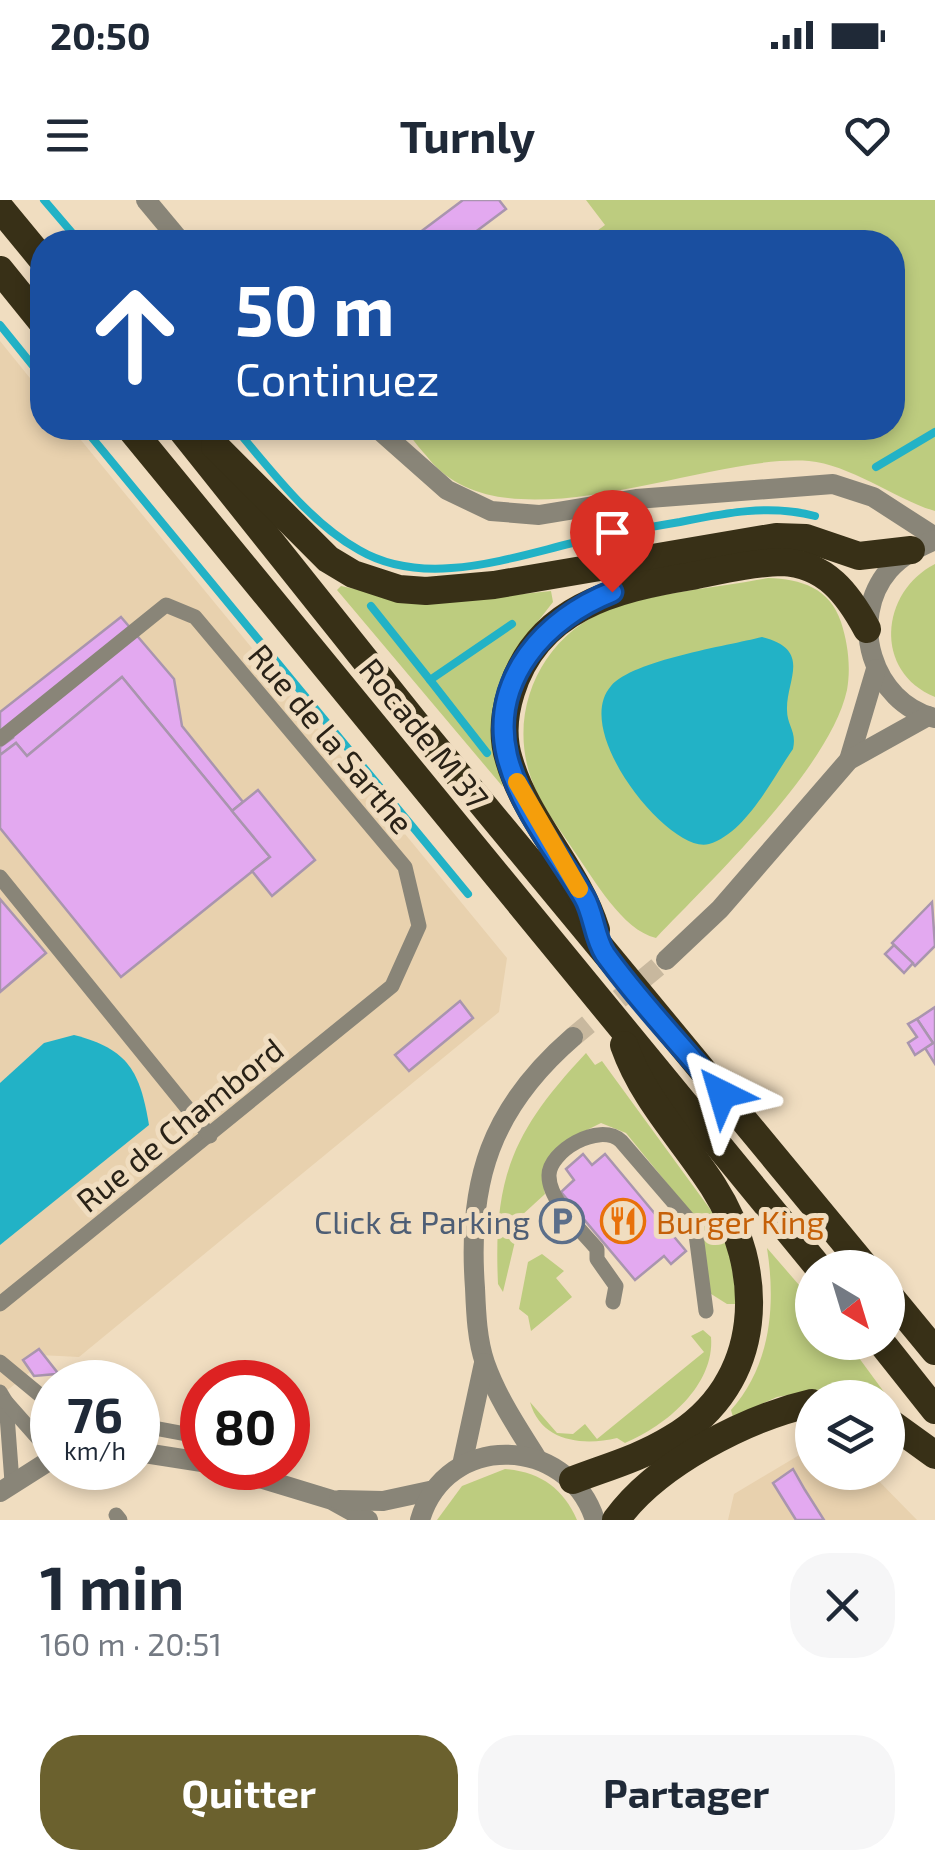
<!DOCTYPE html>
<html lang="fr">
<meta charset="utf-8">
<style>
:root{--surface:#fff;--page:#f6f6f7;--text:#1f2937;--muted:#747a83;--accent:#6b612e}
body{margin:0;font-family:"Exo 2",sans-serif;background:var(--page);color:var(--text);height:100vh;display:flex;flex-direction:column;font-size:38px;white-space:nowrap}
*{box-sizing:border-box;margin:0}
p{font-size:32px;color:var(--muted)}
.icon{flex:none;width:55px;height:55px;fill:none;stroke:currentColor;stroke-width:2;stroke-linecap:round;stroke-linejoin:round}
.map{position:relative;height:1320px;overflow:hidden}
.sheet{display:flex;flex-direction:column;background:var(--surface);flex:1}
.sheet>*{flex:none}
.guide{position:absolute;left:30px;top:30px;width:875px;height:210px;border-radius:40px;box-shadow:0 5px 15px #0003;background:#1a4fa0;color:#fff;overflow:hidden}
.needle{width:65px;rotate:142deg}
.fabs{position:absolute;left:795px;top:1050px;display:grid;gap:20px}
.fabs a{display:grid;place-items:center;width:110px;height:110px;border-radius:50%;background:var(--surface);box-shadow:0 5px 15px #0003;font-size:50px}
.speed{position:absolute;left:30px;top:1160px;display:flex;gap:20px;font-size:50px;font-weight:700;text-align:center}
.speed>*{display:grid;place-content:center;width:130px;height:130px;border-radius:50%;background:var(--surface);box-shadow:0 5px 15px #0003;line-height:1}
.speed small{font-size:25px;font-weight:400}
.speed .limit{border:15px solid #d22;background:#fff;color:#111}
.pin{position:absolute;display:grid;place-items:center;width:85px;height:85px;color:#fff;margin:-102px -42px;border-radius:50% 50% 50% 0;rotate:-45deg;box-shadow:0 0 10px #0007}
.pin .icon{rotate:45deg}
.me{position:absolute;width:110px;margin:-55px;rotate:320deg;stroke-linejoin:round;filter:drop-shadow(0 0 8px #0008)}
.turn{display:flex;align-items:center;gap:35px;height:210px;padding:0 40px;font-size:45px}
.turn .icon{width:130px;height:130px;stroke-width:2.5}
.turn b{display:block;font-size:70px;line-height:85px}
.round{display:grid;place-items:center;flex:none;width:105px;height:105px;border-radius:40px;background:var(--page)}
.overview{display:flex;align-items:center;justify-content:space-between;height:170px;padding:0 40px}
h1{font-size:60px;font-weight:700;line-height:75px}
.action{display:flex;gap:20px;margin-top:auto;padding:20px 40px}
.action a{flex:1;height:115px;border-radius:40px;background:var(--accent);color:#fff;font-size:40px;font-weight:700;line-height:115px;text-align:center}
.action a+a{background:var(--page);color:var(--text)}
.status{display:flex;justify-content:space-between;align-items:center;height:70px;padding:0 50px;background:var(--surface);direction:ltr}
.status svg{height:28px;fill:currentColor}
header{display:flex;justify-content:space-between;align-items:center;height:130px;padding:0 40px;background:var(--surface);font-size:45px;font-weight:700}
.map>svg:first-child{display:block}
</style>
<div class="status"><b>20:50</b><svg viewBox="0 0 49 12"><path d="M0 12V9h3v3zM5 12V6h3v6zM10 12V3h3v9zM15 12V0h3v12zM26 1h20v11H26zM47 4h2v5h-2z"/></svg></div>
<header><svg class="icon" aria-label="menu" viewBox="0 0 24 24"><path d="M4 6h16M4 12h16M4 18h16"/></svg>Turnly<svg class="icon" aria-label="heart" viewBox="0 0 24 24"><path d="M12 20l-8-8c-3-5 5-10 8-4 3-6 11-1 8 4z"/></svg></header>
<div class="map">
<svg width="935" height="1320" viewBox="0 0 935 1320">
<rect width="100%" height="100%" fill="#f0ddc0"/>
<g fill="#e8d1ae">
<path d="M0,141l42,52v35h29l436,530 -8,54 -420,345 -40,-2v10l-39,31z"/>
<path d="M812,1252v20l59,1 46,47h-189l6,-26 67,-40z"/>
</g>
<g fill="#bdcc7f">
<path d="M586,0h349v311c-36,-10 -86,-47 -126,-50 -106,-8 -303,92 -380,-2 -8,-10 -18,-19 -22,-31h485v-186h-310l23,-17z"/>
<path d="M935,364v133c-62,-25 -55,-105 0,-133z"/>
<path d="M768,378c33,1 62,10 73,44 7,22 10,45 6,68 -17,78 -135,189 -191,248 -34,-8 -62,-59 -82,-87 -15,-23 -34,-47 -43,-73 -24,-68 11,-143 79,-169 42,-16 112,-22 158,-31z"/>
<path d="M341,386l83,18 127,-13 2,11c-50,63 -75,103 -50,185l-166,-197z"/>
<path d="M586,853l9,12 7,-4 116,159 10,19 9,65h-10l-19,-12 -7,-67 -75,-92 -25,-10 -22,11 -37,42 3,18 -24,22 -18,76 -5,-8c-5,-107 15,-153 88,-231z"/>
<path d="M767,1048l45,52v42l36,1 36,49 -61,-3 -46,8 -44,20 -2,-7c40,-45 45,-105 36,-162z"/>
<path d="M542,1054l22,17 -8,7 16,19 -41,34 -3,-15 -9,-7 9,-47z"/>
<path d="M703,1130l8,7c4,48 -45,89 -86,106l-8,-5c-34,8 -76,4 -87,-36l27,31 16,1 12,-10 12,15 107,-87 -13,-16z"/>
<path d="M505,1269c35,3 58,19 72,51h-140l25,-34z"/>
</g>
<g fill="#22b2c6">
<path d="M762,437c51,13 24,43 25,73 0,16 10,21 6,39 -21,30 -47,84 -84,95 -37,12 -139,-112 -98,-158 22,-26 116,-40 151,-49z"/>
<path d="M74,835c55,14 66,37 75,90l-149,120v-162l44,-40z"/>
</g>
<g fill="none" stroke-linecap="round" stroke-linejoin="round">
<g stroke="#22b2c6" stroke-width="8">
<path d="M44,0l36,42"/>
<path d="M0,125l42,52"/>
<path d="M84,228l384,466"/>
<path d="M235,228c37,43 74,94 124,122 70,41 160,4 231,-11 30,-7 60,-12 90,-17 45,-9 90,-18 135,-6"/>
<path d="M876,267l59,-35"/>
<path d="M371,406l59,74 82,-56"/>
<path d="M430,480l57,73"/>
</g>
</g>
<g fill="#e3a9f0" stroke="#a995ae" stroke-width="2.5">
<path d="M463,0h36l7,9 -44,33h-55z"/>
<path d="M121,417l53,62 8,47 61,76 -11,9 -110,-134 -95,79 -11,-13 -16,12v-8l14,-10 -14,7v-32z"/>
<path d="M122,477l148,180 -149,120 -121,-149v-73l16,-12 11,13z"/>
<path d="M258,590l57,70 -43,36 -20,-25 18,-14 -38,-46z"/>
<path d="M0,699l46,54 -46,39z"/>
<path d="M932,702l3,44 -20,20 -23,-23z"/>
<path d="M894,745l19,18 -9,10 -19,-19z"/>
<path d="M460,801l13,17 -64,53 -14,-16z"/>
<path d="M935,807v57l-10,-16 8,-5 -16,-24z"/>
<path d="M917,819l16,24 -18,12 -7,-12 9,-6 -9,-13z"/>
<path d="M583,954l9,11 13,-11 81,97 -15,13 -7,-8 -29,24 -74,-88 13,-12 -8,-11z"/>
<path d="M39,1149l18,23 -1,2 -22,2 -11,-16z"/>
<path d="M793,1269l12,21 19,30h-28l-23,-37z"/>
</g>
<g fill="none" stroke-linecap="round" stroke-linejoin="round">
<path stroke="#c8b89e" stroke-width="20" stroke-dasharray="20 10" stroke-linecap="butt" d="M573,837l93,-77"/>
<g stroke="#898578" stroke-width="15">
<path d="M0,539l166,-134 29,12 210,250 14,59 -27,60 -392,318"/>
<path d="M0,677l210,259"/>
<path d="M613,1102l3,-16 -19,-27v-10c-15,-18 -48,-48 -48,-73 -1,-24 50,-55 72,-35l74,86 11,84"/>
<path d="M0,1162l52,43"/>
<path d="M0,1192l6,10 6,80"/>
<path d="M6,1202l46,52"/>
<path d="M138,1225l64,12"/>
<path d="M116,1315l4,5"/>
</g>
<g stroke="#898578" stroke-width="20">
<path d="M146,0l35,42"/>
<path d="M377,228l70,62 44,21 48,4 97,-16 197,-15 40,13 62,40"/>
</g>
<g stroke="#898578" stroke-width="20">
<path d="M935,340c-18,8 -33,15 -46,30 -42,49 -17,133 46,148"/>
<path d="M849,560l27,-91"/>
<path d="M666,760l54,-51 129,-149 79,-44"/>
<path d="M138,1252l64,10"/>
<path d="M536,1257c-19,-30 -39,-60 -51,-94 -8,-23 -9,-51 -10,-75 -8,-107 16,-180 98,-251"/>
<path d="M462,1265l22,-102"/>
<path d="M227,1268l105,32 36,20"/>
<path d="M0,1292l52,-33"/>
<path d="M339,1300l44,1 51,-11"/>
<path d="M420,1320c26,-89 148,-85 175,0"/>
</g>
<g stroke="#383017" stroke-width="28">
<path d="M0,8l42,51"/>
<path d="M0,70l42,52"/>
<path d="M130,228l689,840"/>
<path d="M180,228l237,297 449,543"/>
<path d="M215,246l113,113 25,15 46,15 27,2 68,-6 282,-48 30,1 53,18 52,-6"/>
<path d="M596,730c-19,-61 -69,-108 -87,-170 -7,-22 -5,-46 2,-68 26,-84 102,-103 181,-116 30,-6 60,-13 90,-14 44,2 66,32 85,67"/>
<path d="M888,1094l47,57"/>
<path d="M881,1142l54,68"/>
<path d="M888,1221l47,34"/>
<path d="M573,1280c34,-13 67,-22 98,-41 95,-56 96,-169 42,-253 -31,-48 -70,-87 -89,-141"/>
<path d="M616,1320c40,-56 130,-102 196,-117"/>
</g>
</g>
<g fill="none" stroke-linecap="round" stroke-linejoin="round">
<defs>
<path id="route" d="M612,392c-66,26 -123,87 -105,164 13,52 50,96 77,141 10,17 10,40 21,57 35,49 79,94 117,140"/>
</defs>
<use href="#route" stroke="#114b97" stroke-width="25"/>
<use href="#route" stroke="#1a73e8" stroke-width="18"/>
<path stroke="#f59e0b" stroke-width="18" d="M517,582l62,107"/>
</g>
<defs>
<symbol id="parking-ring" viewBox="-11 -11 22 22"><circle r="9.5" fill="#f0ddc0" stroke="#5c6f8a" stroke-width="1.5"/><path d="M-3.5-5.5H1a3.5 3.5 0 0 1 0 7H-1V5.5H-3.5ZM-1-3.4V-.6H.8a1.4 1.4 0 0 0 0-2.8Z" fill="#5c6f8a"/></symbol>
<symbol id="restaurant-ring" viewBox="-11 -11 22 22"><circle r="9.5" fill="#f0ddc0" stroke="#e8710a" stroke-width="1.5"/><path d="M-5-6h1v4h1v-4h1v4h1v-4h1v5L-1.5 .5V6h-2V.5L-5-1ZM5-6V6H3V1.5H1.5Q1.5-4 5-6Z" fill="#e8710a"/></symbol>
</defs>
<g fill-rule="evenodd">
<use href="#parking-ring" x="537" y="996" width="50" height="50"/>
<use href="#restaurant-ring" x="598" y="996" width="50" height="50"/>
</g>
<g text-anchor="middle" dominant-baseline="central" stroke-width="10" stroke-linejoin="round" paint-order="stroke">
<g font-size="32" fill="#292217" stroke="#f0ddc0">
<text transform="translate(425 533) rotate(51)">Rocade M 37</text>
<text transform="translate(332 538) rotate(50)">Rue de la Sarthe</text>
<text transform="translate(179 924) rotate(-39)">Rue de Chambord</text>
</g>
<g font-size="32" fill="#4e5e75" stroke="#f0ddc0" text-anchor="end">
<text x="530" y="1021">Click &amp; Parking</text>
</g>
<g font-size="32" fill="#c56008" stroke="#f0ddc0" text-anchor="start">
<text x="656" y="1021">Burger King</text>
</g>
</g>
</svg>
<div class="fabs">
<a><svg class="needle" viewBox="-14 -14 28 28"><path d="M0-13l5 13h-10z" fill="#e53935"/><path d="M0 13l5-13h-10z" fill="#747a83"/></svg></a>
<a><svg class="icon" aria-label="layers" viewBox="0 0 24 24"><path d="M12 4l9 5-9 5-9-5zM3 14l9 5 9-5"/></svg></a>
</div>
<div class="speed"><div>76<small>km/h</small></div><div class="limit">80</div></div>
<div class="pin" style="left:612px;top:392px;background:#d93025"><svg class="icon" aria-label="arrive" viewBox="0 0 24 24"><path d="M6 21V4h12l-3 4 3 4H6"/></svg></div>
<svg class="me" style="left:722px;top:894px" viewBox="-20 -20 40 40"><path d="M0-17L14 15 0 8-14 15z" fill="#1a73e8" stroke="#fff" stroke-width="4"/></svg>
<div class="guide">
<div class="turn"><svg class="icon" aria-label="ahead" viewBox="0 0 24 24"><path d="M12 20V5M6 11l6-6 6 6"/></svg><div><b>50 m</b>Continuez</div></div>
</div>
</div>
<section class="sheet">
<div class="overview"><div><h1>1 min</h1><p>160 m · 20:51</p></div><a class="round"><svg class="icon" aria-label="close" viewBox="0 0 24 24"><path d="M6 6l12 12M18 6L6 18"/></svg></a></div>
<div class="action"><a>Quitter</a><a>Partager</a></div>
</section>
